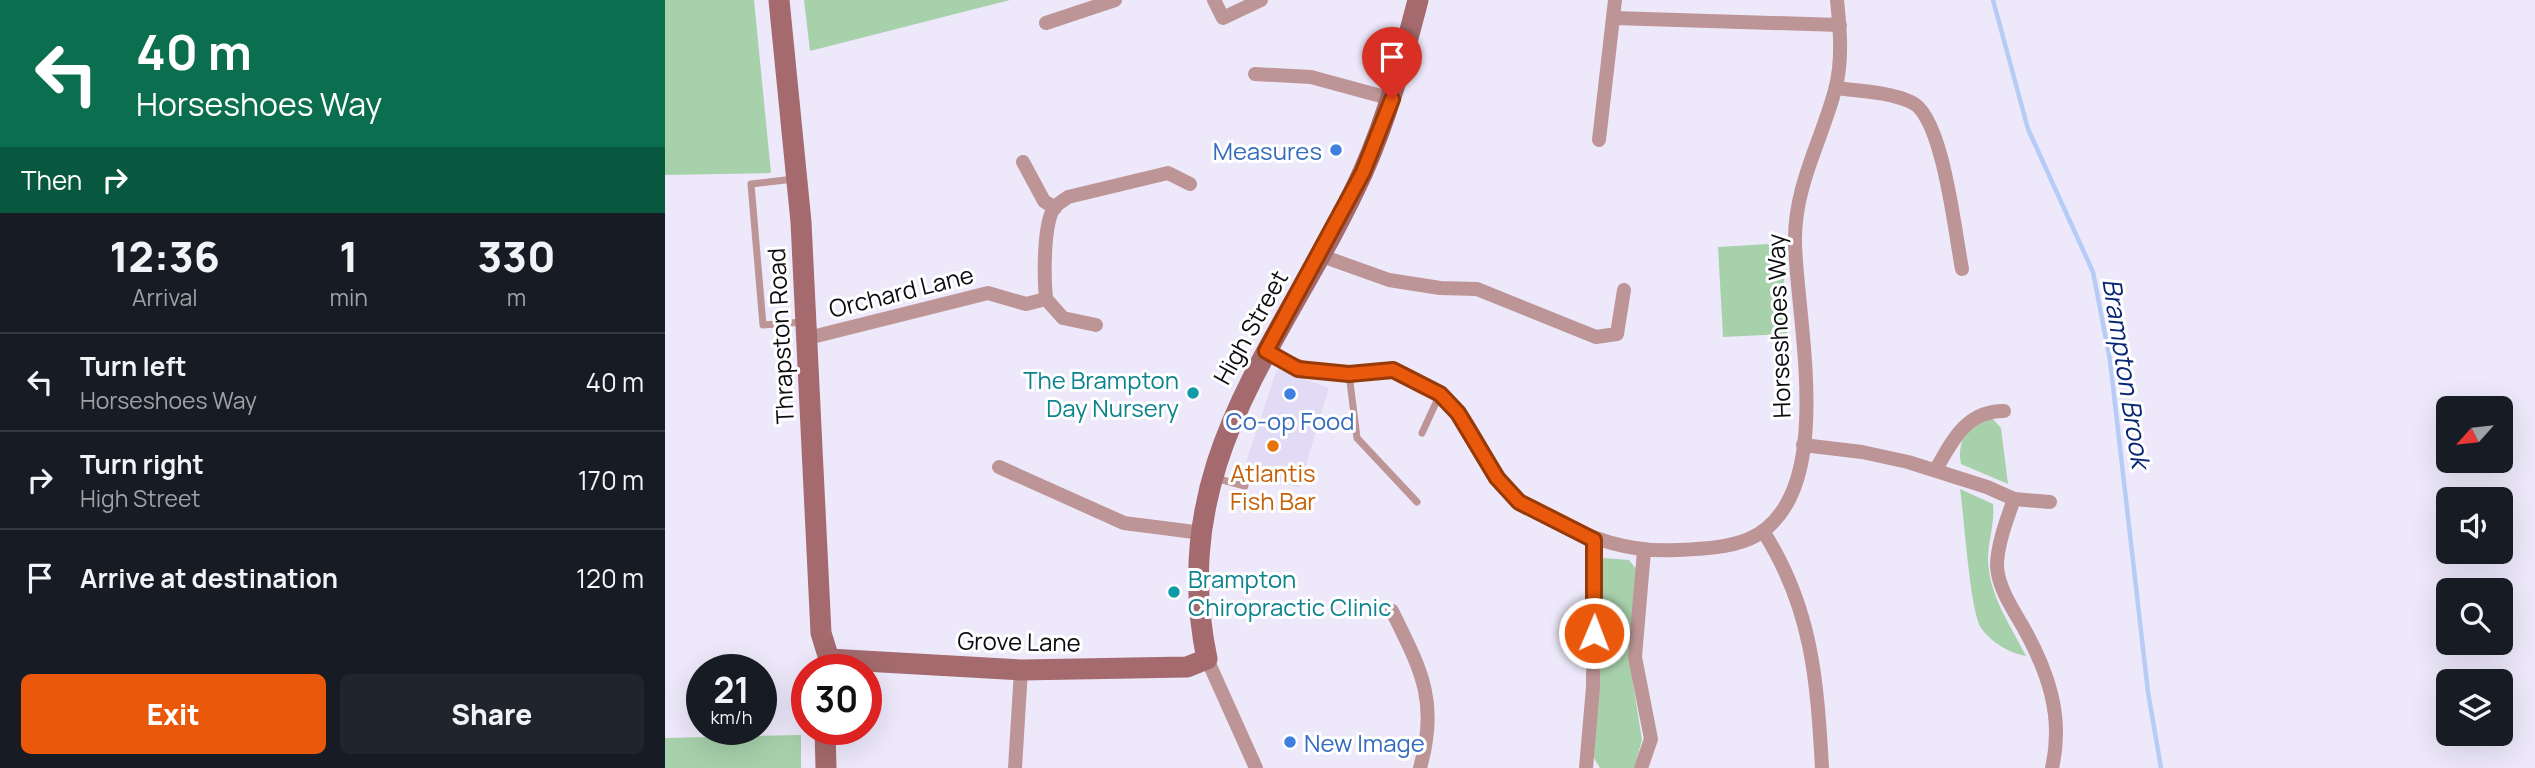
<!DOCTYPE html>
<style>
:root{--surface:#171b24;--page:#20242c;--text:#f1f3f6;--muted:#9ea1a6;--line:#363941;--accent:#ea580c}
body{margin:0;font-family:Manrope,sans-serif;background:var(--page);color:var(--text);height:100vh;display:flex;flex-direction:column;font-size:26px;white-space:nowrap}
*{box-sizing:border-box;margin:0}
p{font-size:23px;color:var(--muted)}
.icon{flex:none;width:38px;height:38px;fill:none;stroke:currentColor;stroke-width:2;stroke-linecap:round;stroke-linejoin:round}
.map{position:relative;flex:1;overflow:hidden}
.details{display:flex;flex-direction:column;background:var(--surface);width:665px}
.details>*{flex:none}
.banner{background:#0b6e4f;color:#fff;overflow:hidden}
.needle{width:46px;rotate:243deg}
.fabs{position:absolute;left:1771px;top:396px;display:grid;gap:14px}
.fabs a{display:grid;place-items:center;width:77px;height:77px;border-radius:10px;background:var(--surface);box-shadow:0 7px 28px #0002;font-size:35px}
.speed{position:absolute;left:21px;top:654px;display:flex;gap:14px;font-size:35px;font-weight:700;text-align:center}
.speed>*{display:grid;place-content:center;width:91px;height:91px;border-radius:50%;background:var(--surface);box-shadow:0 7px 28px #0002;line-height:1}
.speed small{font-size:18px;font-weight:400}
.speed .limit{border:10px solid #d22;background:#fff;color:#111}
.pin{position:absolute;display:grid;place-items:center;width:60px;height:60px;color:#fff;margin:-72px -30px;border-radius:50% 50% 50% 0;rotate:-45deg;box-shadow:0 0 7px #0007}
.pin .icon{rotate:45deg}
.me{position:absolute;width:77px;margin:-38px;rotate:1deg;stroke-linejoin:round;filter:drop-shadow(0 0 5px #0008)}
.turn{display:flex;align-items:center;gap:24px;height:147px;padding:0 21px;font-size:32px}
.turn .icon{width:91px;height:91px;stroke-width:2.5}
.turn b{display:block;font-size:49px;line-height:60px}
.then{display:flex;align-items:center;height:66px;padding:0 21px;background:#0003;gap:14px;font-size:26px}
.eta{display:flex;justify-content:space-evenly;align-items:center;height:119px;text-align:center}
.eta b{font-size:42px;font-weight:800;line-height:49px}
.cta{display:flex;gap:14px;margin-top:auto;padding:14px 21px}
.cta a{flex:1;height:80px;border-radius:10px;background:var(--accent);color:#fff;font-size:28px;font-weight:800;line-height:80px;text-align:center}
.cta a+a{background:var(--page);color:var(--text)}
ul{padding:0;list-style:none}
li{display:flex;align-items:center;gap:21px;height:98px;padding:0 21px;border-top:2px solid var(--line)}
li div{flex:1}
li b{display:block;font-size:26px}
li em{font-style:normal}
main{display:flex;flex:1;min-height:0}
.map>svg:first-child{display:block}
</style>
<main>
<section class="details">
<div class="banner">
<div class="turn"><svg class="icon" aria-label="left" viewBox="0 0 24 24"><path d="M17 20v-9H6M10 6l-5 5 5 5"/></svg><div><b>40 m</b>Horseshoes Way</div></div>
<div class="then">Then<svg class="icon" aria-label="right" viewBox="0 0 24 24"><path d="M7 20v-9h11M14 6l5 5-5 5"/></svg></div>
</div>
<div class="eta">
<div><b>12:36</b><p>Arrival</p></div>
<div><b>1</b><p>min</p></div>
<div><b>330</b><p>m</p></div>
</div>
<ul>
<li><svg class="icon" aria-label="left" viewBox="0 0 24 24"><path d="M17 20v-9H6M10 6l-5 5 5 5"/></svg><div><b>Turn left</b><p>Horseshoes Way</p></div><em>40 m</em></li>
<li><svg class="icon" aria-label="right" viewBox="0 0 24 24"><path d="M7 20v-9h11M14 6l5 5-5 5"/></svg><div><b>Turn right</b><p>High Street</p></div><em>170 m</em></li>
<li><svg class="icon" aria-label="arrive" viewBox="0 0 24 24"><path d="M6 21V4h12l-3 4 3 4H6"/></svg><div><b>Arrive at destination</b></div><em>120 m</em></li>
</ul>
<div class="cta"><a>Exit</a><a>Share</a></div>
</section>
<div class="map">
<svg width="1870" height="768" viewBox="0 0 1870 768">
<rect width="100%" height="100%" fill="#ede9fb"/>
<path fill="#e2dbf5" d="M612,369l52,19 -30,100 -55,-20z"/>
<g fill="#a7d1ab">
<path d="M0,0h89l17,173 -106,2z"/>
<path d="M139,0h206l-200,51z"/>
<path d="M1117,243l5,91 -64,3 -5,-90z"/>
<path d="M1327,418l9,10 7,56 -47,-20c-5,-25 8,-37 31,-46z"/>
<path d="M1295,489l33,15c2,19 -5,37 -5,55 1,37 22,65 38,97 -17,-3 -34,-13 -45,-28 -11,-16 -17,-113 -21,-139z"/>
<path d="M939,558l25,2 7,9 -7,89 13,82 -8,28h-34l-6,-10 4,-196z"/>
<path d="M136,735v33h-136v-30z"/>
</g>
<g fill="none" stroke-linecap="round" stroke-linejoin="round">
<path stroke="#b6ccf7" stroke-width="4.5" d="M1328,0l35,129 65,143 17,88 38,332 13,76"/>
<g stroke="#bd9596" stroke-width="7">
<path d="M129,179l-43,5 12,141 40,-3"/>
<path d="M684,374l8,64 60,64"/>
<path d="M757,433l18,-39"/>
<path d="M550,478l30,8"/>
</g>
<g stroke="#bd9596" stroke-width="14">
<path d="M549,0l9,18 38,-18"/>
<path d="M949,18l226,7"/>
<path d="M381,23l69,-23"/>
<path d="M590,74l56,3 81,22"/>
<path d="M1171,88c24,3 53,4 75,14 32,13 44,132 51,167"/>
<path d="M934,140l16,-140"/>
<path d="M358,162l21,39 11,7"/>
<path d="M654,255l70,25 51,8 37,1 119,48 21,-3 7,-44"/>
<path d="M381,299l17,19 33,7"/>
<path d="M143,338l180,-45 38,11 20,-5c-2,-21 -3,-74 8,-91 3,-4 10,-8 14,-11l100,-24 22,11"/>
<path d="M601,351c27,15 54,25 86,23 13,0 27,-5 39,-4 14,2 34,15 46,22 35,20 49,80 81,108 8,7 20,12 29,17 42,21 82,36 130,33 22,-1 51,-2 72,-11 91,-40 47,-220 46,-297 -1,-55 26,-100 40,-152 8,-29 5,-61 2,-90"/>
<path d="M1138,445l59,7 46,10 79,25 27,12 36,3"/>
<path d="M334,467l125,56 78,10"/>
<path d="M1271,469c17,-29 30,-58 68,-58"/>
<path d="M1349,499c-7,20 -17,46 -17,67 1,21 15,42 25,59 26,46 42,91 30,143"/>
<path d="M1098,531c49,77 54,148 59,237"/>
<path d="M727,611c29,59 47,90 28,157"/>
<path d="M542,659l49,109"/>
<path d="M350,768l6,-98"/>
<path d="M921,768l7,-81 1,-148"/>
<path d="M976,768l10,-29 -16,-82 9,-106"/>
</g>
<g stroke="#a46a6d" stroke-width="21">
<path d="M114,0l22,222 20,411 8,26 -2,11"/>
<path d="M164,659l192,11 166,-3 20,-8c-42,-202 80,-319 156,-487 25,-56 40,-114 55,-172"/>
<path d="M160,730l1,38"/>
</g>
</g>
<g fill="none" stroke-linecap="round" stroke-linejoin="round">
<defs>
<path id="route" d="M727,99l-29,73 -97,179 32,18 51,5 44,-4 47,24 18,19 39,65 22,24 75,38v93"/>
</defs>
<use href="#route" stroke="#983908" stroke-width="18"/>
<use href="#route" stroke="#ea580c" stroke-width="12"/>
</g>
<g fill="#3f7fe0" stroke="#fff" stroke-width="2.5">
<circle cx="671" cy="150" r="7"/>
<circle cx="625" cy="394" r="7"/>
<circle cx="625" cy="742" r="7"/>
</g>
<g fill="#0f9aa8" stroke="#fff" stroke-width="2.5">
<circle cx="528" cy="393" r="7"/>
<circle cx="509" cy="592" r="7"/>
</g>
<circle fill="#e8710a" stroke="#fff" stroke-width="2.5" cx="608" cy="446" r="7"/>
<g text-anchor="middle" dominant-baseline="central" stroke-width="6" stroke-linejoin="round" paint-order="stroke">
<g font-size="24" fill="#366cbe" stroke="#fff" text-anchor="end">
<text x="657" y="150">Measures</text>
<text x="625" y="420" text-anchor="middle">Co-op Food</text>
<text x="639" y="742" text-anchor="start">New Image</text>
</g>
<g font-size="24" fill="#0c0b10" stroke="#fff">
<text transform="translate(236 291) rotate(-14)">Orchard Lane</text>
<text transform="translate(1113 326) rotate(-92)">Horseshoes Way</text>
<text transform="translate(585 327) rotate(-61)">High Street</text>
<text transform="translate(115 336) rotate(-93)">Thrapston Road</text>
<text transform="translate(354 641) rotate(1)">Grove Lane</text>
</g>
<g font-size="24" fill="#0d838f" stroke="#fff" text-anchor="end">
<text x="514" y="379">The Brampton<tspan x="514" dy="28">Day Nursery</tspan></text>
<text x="523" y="578" text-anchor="start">Brampton<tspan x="523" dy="28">Chiropractic Clinic</tspan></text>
</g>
<g font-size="24" fill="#c56008" stroke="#fff">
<text x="608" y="472">Atlantis<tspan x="608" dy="28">Fish Bar</tspan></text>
</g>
<g font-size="26" font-style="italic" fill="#092675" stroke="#fff">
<text transform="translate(1462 373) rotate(81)">Brampton Brook</text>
</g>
</g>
</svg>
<div class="fabs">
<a><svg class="needle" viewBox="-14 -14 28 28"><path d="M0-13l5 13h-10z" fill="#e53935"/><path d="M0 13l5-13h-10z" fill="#9ea1a6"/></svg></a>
<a><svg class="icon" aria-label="sound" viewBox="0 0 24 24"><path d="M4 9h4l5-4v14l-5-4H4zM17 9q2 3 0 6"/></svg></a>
<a><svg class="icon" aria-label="search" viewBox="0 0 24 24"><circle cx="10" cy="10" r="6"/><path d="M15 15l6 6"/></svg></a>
<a><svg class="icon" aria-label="layers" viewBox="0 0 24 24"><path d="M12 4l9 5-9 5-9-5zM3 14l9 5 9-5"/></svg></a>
</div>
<div class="speed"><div>21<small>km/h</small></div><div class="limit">30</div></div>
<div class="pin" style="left:727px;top:99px;background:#d93025"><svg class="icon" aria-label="arrive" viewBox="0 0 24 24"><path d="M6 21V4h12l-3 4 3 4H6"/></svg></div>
<svg class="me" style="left:929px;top:633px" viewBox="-20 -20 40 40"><circle r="17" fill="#ea580c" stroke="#fff" stroke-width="3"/><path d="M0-11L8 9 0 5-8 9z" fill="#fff"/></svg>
</div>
</main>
